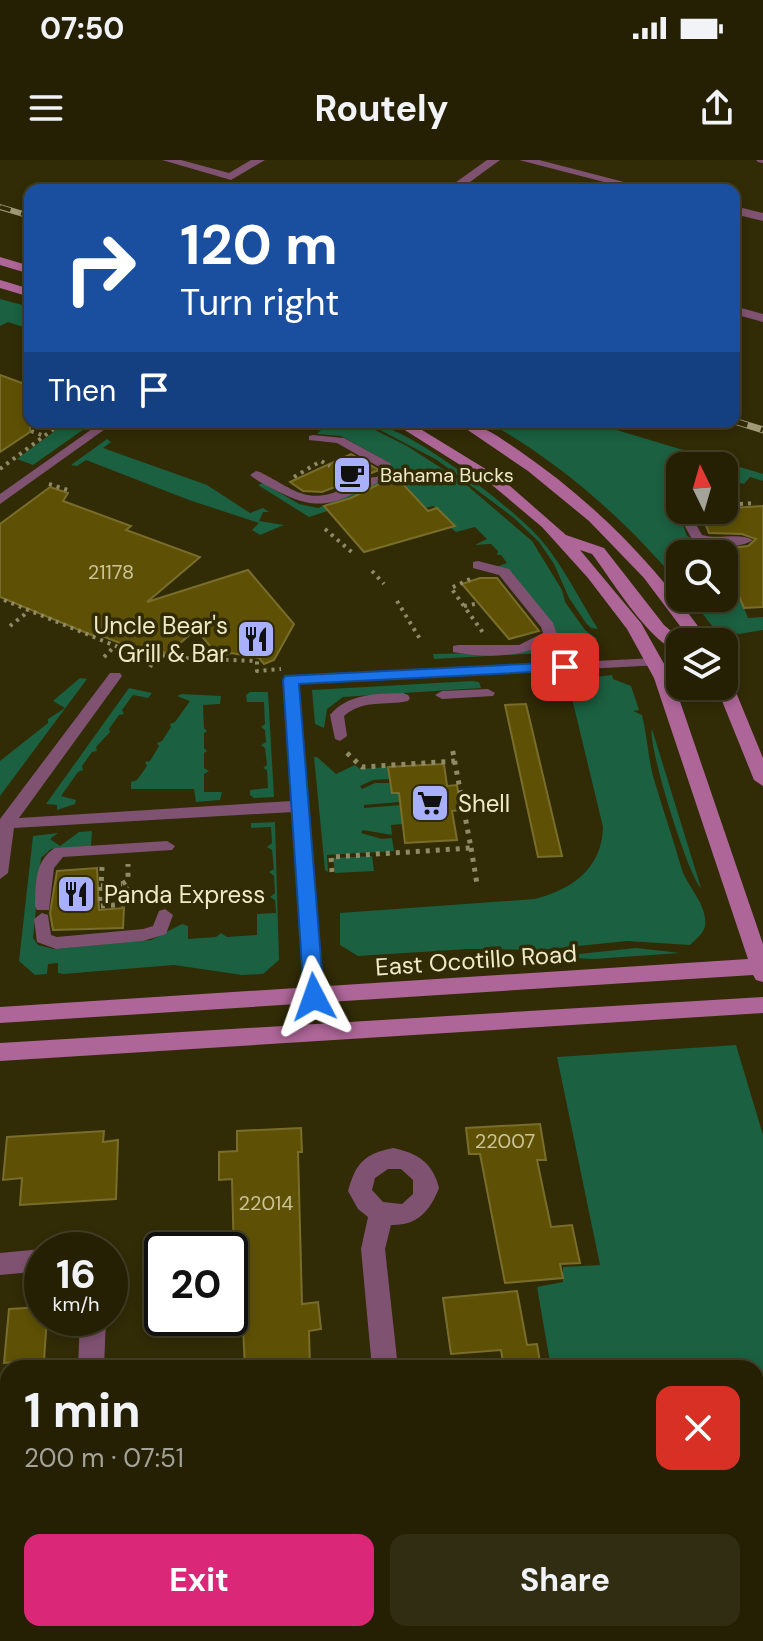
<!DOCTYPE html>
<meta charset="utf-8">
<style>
:root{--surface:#252004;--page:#312d13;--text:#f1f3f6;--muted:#a3a39a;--line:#423e26;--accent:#db2777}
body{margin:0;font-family:"DM Sans",sans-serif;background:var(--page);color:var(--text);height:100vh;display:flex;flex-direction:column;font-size:30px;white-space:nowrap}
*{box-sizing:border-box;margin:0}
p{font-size:26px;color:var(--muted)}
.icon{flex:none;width:44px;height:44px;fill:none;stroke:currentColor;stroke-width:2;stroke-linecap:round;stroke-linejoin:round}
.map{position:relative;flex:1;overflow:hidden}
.drawer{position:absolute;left:0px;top:1200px;width:764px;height:282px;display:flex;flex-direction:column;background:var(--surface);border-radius:24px 24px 0 0;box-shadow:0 4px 12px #0003,0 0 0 2px var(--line)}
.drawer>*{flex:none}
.top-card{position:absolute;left:24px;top:24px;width:716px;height:244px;border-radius:16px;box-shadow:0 4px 12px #0003,0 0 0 2px var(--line);background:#1a4fa0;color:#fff;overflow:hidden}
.needle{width:52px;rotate:355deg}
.tools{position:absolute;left:666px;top:292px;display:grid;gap:16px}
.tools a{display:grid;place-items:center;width:72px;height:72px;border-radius:16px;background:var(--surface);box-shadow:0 4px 12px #0003,0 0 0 2px var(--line);font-size:40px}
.speed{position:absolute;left:24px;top:1072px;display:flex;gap:16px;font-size:40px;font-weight:700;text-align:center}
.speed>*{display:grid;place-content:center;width:104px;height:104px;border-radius:50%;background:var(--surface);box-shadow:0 4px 12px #0003,0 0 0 2px var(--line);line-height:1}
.speed small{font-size:20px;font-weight:400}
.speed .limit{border:4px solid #111;border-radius:12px;background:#fff;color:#111}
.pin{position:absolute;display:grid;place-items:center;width:68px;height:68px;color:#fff;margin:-34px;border-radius:16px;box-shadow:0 4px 12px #0006}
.me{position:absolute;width:88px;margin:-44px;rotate:356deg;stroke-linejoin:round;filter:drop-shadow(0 0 6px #0008)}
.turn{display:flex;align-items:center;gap:28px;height:168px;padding:0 24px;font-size:36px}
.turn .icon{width:104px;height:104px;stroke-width:2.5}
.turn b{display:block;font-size:56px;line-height:68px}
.then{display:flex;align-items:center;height:76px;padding:0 24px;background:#0003;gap:16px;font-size:30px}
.round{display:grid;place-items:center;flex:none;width:84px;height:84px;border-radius:16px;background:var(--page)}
.head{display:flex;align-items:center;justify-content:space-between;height:136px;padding:0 24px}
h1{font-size:48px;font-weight:700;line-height:60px}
.cta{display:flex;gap:16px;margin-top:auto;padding:16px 24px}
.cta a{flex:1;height:92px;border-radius:16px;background:var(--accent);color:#fff;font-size:32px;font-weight:700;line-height:92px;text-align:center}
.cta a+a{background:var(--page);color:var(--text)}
.status{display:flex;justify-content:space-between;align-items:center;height:56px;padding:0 40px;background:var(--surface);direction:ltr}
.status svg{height:22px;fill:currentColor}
header{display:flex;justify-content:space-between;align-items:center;height:104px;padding:0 24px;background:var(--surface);font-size:36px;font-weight:700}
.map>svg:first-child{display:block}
</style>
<div class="status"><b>07:50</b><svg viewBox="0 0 49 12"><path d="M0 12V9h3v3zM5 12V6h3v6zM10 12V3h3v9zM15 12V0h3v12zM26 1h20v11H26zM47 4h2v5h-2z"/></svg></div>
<header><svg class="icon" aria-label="menu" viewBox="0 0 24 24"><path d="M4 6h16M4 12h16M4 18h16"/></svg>Routely<svg class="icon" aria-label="share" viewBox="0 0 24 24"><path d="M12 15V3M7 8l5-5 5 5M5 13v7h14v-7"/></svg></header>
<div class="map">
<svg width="763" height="1481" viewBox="0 0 763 1481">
<rect width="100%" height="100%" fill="#312b06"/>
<g fill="#1b6040">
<path d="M0,139l30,8v22l-22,-7 -8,4z"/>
<path d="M67,262h27l-61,43 -16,-6z"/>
<path d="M309,262h50l48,24 56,36 69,59 30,49 3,12 20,28 12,9 -9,10 -8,2 -146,8 -1,-5 91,-2 30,-11 2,-10 -43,-57 -17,-7 11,-4 -6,-8h-4l1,-4 -7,-7 -16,1 12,-6 -12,-12 -19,5 -5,-4 4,-2 -22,-20 -8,2 -7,-8 -12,4 -16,-19 -12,-1 -2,11 -67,22 -51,-32 5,-2 36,21 19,4 71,-32 4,-6 -5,-8 -47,-26 -24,-2 6,-6z"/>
<path d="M365,262c39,0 151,88 177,119 22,26 38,60 56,88l-7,-1 -5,-5 -17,-25 -15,-34 -15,-22 -25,-24 -77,-58z"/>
<path d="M488,262h102l173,52v7l-13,-4 -6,7 -20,-5v-13h-44v38l-3,5 10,27 18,9 45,1 -28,1 2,7h-44v31c-54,-65 -118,-121 -192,-163z"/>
<path d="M107,279l4,3 -8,6 104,37 43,28 13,-5 6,4h-6l-4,9 25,4 -24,10 -8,-5 7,-7 -70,-23 -103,-40 -9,6 -6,-1z"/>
<path d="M724,412l10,24h5l9,22 15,-1v13l-24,4 -17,-4 -5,2 -27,-34h34z"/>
<path d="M612,515l1,4 18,7 8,24 -6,1 9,4c5,20 6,41 11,61 9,31 20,62 29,94 6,17 26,36 23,56 -1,7 -10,14 -15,19l-63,-4 -88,9 -71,-1 -110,7 -18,-11v-32l195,-14c38,-10 67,-31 68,-72l-34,-141 9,-7z"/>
<path d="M80,518l7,1 -87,117v-35l48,-38v-4l17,-11 -12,-7z"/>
<path d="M472,521l7,1 2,6 -138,9 -16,12 -3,19 -9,-4 -3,-34z"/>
<path d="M129,528l23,5 -4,5 -15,-3 -11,15 2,4 -5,1 -10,14 1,3 -14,15 1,4 -5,1 -10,14 1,4 -5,2 -17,24 15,4 -1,4 -18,6v-5l-11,-1z"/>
<path d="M250,532h18l6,105 -20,1 -4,-3v-5l18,-2 -1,-18 -4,-2 4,-3 -2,-17 -4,-3 5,-3 -1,-12 -4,-3 4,-3 -1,-22h-17l-1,-7z"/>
<path d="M182,534l39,2 -1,8 -17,1 1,23 3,3 -3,2v15l3,3 -3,2v15l5,3 -5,3v18h18l-2,8 -24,2 -2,-13h-63v-7l6,-2 10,-14 -2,-4 5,-1 9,-15 -2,-3 5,-2 9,-14 -1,-3 5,-2 15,-21 -13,-5z"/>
<path d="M652,569l49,159c-12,-9 -54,-144 -49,-159z"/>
<path d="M314,597h3l19,17 19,-9 5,4 28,-2 2,12 -17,1 -13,6 2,3 13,-6h16l1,10h7l1,9 -36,3v3l37,-3 2,19 -12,1 1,10 -29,-5 -2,3 21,6 10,-1 2,13 -67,4 1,17 -3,-2z"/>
<path d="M275,662l4,138 -16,14 -21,1 -68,-10 -111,9 -5,-1v-10l-10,1 -1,10 -12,1 -16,-14 14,-125 25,-3 -8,6 10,7 19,-14 13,-1 -1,15 -40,3 -10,9 -8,80 5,7 16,4 97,-9 31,-16 6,2v13l28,-2 5,-4 6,4 30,-2v-21l19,-1 -1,-13 -5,-3 5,-4 -1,-17 -5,-4 5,-3 -2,-19 -5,-3 5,-4 -1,-16 -20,1v-5z"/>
<path d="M372,696l2,15 -39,2 -2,-15z"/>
<path d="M636,788l44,5 -86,6 -44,-2z"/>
<path d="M736,885l27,90v388l-7,1v-156h-205l-14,-81 26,-5v-15l37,-2 -43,-208z"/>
</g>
<g fill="#5e5105" stroke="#796d2b" stroke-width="2">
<path d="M0,215l30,11v46l-30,20z"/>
<path d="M351,294l28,16 -57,22 -19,-1 -13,-9z"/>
<path d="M391,318l11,5 26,28 9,-3 18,18 -91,26 -40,-46 27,-8z"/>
<path d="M50,327l18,6 -5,8 68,25 -5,4 74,27 -53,45 101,-32 46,54 -20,36 -10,4 -5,-6 -28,-5 -12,4 -23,-28 -28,25 -23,-9 -7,5 -41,-16 -3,2 -94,-39v-73z"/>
<path d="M763,346v101l-19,1 -5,-12 -5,1 -10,-25v-23l24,-3 8,-7 -14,-5 -33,-1 -9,-23z"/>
<path d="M480,418h17l42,53 -30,8 -47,-55z"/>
<path d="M526,544l36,152 -24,1 -33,-152z"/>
<path d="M444,604l3,22 10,-1 4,25 -9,1 5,29 -52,3 -6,-50h-7l-4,-26z"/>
<path d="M97,708l2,42 25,-2 -1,20 -70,2 -3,-17 7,-42z"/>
<path d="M540,964l6,36h-9l14,67 21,-2 8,38 -20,1 3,14 -58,5 -25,-129h-11l-3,-26z"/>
<path d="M301,968l1,24h-4l4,152 16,-2 3,27 -12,2 1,37h-65l-4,-82 -11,1v-28h4l-2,-80 -13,1v-28l18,-1v-20z"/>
<path d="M104,971l-1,11 15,-2 -2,59 -96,6 2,-27 -19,2 4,-43z"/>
<path d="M517,1131l10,54 10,-1 4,24h-37l-3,-18 -50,4 -8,-56z"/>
<path d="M42,1147v11h5l-3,42 -40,3 5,-54z"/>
</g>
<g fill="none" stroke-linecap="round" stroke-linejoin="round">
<g stroke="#908a67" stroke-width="4" stroke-dasharray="3 5" stroke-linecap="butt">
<path d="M31,271l13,5"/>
<path d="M0,309l63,-47"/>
<path d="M294,317l27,-16 9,5"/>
<path d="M49,324l19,6 -3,2"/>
<path d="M724,345l32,-2"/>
<path d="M325,369l29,25"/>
<path d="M372,411l12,13"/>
<path d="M470,419l-19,9 33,46"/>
<path d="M4,440l119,49 56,9 78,3v10l24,-2"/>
<path d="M397,441l23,38"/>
<path d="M464,446l11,-2"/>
<path d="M10,466l19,-15"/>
<path d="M104,497l10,-10"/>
<path d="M150,507l7,-12"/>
</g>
<g stroke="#908a67" stroke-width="5" stroke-dasharray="4 6" stroke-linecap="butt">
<path d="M347,593l15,14 93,-6"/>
<path d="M471,688l6,36"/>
<path d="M102,707l-2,39 28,-2v-14l-6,-6 6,-4v-16"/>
<path d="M332,712l-1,-15 140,-9 -19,-101"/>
<path d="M101,726l21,-2"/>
</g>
<g fill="#7f5271" fill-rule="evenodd">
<path d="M102,262h13l-115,82v-10z"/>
<path d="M313,275l31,3 46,25 4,9 -8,7h-8l-1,4c-42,19 -55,31 -100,8 -9,-5 -19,-9 -27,-16l6,-4 4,1c37,19 47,34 88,15 9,-4 18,-10 29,-10l5,-6 -1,-3 -44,-25 -28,-3v-4z"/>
<path d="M678,347l10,3 14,25c16,5 38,-3 51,5 -15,10 -43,6 -60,1l-17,-31z"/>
<path d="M478,401l31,8 44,54 4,11 -2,3c-26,22 -70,21 -102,15v-6l5,-1h61l24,-12 -2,-6 -42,-52 -26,-7v-6z"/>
<path d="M656,498l7,4 -2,3 -363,19 24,313 -2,5h-12l-2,-5 -13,-185 -279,16 -6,45 -8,6v-60l110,-146h10l2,3 -103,142 273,-17 -8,-121 7,-4z"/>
<path d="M488,529l7,4 -2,3 -51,3 -7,-4 7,-4z"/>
<path d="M403,533l5,2 2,3 -2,3c-23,5 -45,-2 -64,15l3,20 -7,5 -5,-2 -5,-24c18,-22 47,-21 73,-22z"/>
<path d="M167,681l8,5 -3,4 -109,7 -9,11 -5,42h-12l-2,-4c1,-21 -1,-45 20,-58z"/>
<path d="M165,749l8,6 -7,19 -23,7 -87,8 -19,-7 -3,-23 8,-6 6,2 3,20 6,2 86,-8 10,-3 6,-15z"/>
</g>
<g fill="#7f5271" fill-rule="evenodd">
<path d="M162,0h19l48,13 22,-13h14l-34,20z"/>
<path d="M487,0h13l-41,30h-14z"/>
<path d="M519,0h20l116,30h-20z"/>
<path d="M756,0h7v3l-5,-1z"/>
<path d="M734,46l29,7v8l-29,-7z"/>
<path d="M734,146l29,8v8l-29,-8z"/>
<path d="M393,988c25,5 40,15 46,40 -9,23 -22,38 -48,37l-6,24 13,119h-26l-11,-119 7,-32 -10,-8 -10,-18c8,-28 16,-37 45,-43zM388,1009h13l12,11v14l-11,10 -19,-2 -11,-12 3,-12z"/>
<path d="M42,1089v22l-42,4v-22z"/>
<path d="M80,1158h26l-2,50h-26z"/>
<path d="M8,1426v28l-8,1v-28z"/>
<rect x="67" y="1474" width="28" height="7"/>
<rect x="397" y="1474" width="28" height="7"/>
</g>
<g fill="#ae6698" fill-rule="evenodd">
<path d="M0,97l30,9v8l-30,-9z"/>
<path d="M0,120l30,9v8l-30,-9z"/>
<path d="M392,262h17l93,57 64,56 38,13 60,77 20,17h-4v10c-30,-8 -68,-72 -88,-98l-12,-4 61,73 31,55 91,266v38l-7,-2 -3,-5 -753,48v-16l748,-48 -94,-281 -27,-49 -39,-51 -46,-51 -50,-42z"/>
<path d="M456,262c25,0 44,16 65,30 74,51 137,115 188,190h-17l-48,-64 -55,-57 -61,-50z"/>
<path d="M724,519l9,6 30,73v28l-9,-6 -38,-94h8z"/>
<path d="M763,837v16l-763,48v-18z"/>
</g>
<defs>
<path id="rail-far1" d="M0,47l30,9"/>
<path id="rail" d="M734,261l29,9"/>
</defs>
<use href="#rail-far1" stroke="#a09a77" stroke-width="6"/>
<use href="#rail" stroke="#a09a77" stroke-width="7"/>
<use href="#rail-far1" stroke="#312b06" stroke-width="4" stroke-dasharray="11" stroke-linecap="butt"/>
<use href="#rail" stroke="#312b06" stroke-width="5" stroke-dasharray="14" stroke-linecap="butt"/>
</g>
<path fill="#1a73e8" stroke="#114b97" stroke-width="2" d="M565,502l6,1v7l-272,14 25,313 -3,5h-14l-3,-5 -21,-317 2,-4z"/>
<defs>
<symbol id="cafe-square" viewBox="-11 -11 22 22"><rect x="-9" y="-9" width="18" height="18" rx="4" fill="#a8b0fc" stroke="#312b06"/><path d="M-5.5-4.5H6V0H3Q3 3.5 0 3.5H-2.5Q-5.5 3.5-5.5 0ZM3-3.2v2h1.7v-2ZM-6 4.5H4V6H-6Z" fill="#111"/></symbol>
<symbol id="restaurant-square" viewBox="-11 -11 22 22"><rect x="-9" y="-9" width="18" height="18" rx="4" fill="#a8b0fc" stroke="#312b06"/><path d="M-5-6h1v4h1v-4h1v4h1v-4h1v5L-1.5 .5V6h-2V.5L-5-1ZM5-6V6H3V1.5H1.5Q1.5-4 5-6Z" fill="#111"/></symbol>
<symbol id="supermarket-square" viewBox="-11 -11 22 22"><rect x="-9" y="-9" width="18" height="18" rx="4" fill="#a8b0fc" stroke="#312b06"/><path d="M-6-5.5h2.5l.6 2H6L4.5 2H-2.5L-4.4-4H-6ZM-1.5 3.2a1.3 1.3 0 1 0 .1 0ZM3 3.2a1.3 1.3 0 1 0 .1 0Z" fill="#111"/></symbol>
</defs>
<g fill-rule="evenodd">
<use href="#cafe-square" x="330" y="293" width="44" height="44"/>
<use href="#restaurant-square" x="234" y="457" width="44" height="44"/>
<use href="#supermarket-square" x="408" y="621" width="44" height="44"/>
<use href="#restaurant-square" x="54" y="712" width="44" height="44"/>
</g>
<g text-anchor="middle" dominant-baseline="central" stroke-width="7" stroke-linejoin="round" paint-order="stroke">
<g font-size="20" fill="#f0eac9" stroke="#312b06" text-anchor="start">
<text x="380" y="315">Bahama Bucks</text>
</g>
<g font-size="20" fill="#ccc498">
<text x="111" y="412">21178</text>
<text x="505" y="981">22007</text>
<text x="266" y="1043">22014</text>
</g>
<g font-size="24" fill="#f0eac9" stroke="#312b06" text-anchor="start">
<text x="228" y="465" text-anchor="end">Uncle Bear's<tspan x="228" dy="28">Grill &amp; Bar</tspan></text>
<text x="458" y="643">Shell</text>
<text x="104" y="734">Panda Express</text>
</g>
<g font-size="24" fill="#f0eac9" stroke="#312b06">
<text transform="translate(476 800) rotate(-4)">East Ocotillo Road</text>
</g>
</g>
</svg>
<div class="tools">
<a><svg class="needle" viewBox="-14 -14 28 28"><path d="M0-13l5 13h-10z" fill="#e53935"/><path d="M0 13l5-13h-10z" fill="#a3a39a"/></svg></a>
<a><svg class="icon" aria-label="search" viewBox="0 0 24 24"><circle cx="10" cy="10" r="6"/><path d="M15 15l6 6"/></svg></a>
<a><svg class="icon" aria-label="layers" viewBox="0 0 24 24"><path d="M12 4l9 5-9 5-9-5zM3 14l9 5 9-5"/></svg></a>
</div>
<div class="speed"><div>16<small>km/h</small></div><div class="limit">20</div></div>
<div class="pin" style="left:565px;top:507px;background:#d93025"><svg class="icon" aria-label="arrive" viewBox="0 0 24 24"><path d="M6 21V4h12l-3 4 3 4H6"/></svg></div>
<svg class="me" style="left:314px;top:837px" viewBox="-20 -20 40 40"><path d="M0-17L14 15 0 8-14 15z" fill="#1a73e8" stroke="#fff" stroke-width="4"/></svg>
<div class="top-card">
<div class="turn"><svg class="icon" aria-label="right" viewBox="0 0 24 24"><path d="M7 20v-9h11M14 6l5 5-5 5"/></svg><div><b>120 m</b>Turn right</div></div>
<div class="then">Then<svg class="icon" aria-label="arrive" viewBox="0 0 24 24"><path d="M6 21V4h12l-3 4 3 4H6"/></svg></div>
</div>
<section class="drawer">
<div class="head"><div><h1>1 min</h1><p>200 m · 07:51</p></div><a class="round" style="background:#d93025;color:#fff"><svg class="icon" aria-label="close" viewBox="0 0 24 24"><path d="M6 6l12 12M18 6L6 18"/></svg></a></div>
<div class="cta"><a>Exit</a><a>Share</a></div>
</section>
</div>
